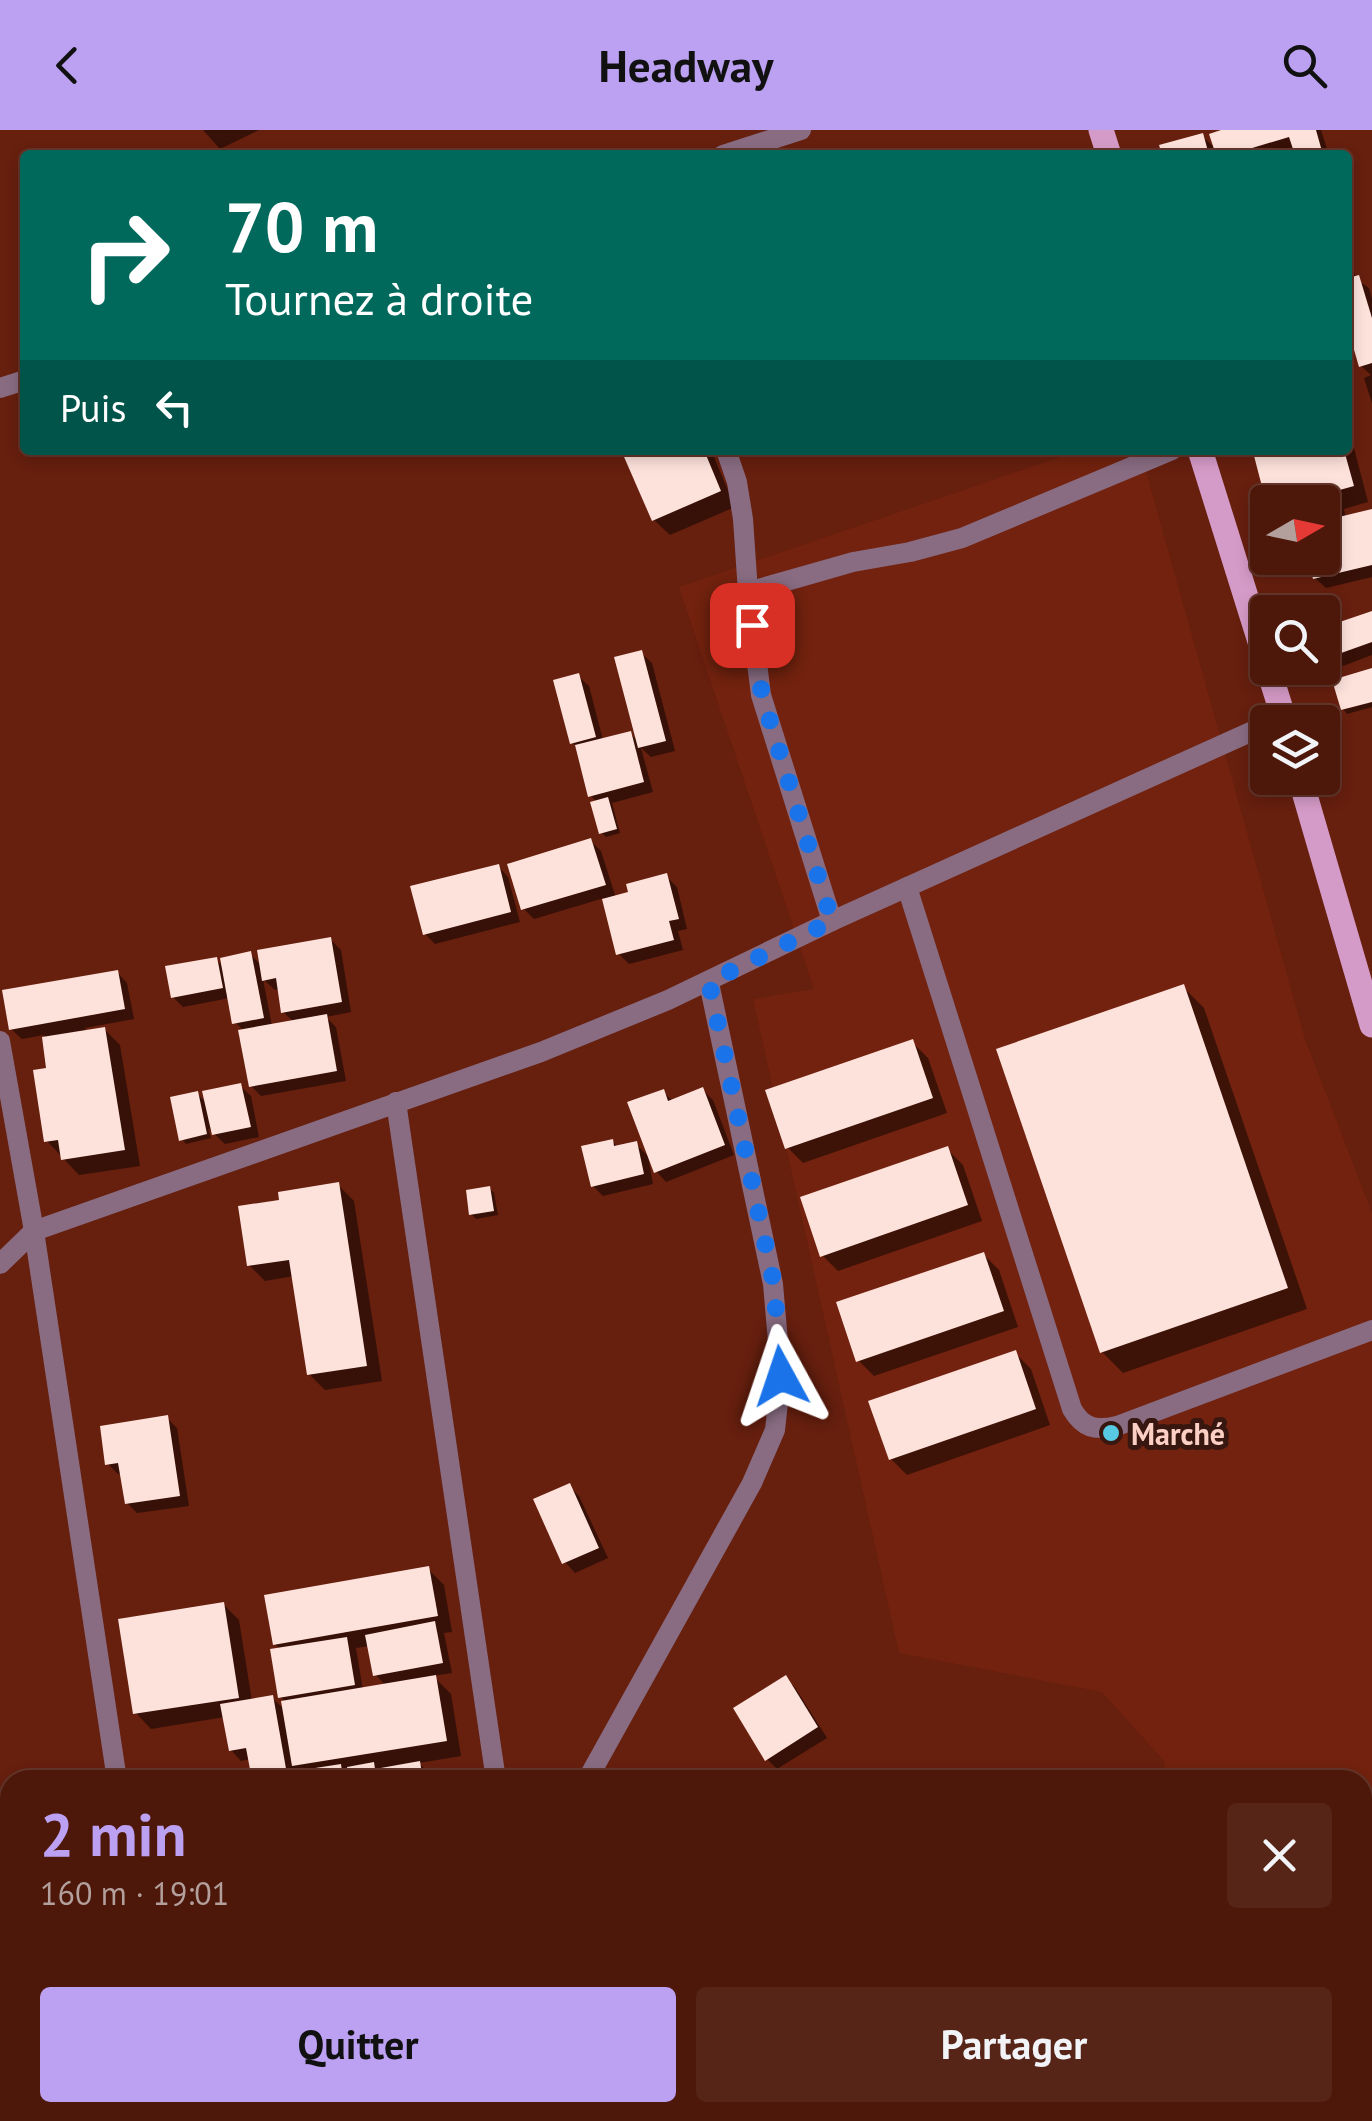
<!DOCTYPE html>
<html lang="fr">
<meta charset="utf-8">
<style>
:root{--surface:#4d170a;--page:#572418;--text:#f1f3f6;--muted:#b39f9c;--line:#64362b;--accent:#bca0f2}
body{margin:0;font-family:"PT Sans",sans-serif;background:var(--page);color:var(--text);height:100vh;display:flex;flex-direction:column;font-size:38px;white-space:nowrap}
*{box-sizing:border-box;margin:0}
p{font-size:32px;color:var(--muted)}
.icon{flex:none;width:55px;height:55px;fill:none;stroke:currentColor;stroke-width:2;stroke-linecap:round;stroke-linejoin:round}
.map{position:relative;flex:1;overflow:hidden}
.side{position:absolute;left:0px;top:1640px;width:1372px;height:352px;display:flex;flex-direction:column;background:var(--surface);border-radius:30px 30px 0 0;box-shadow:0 5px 15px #0003,0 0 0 2px var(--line)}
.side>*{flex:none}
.guide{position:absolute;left:20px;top:20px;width:1332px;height:305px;border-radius:10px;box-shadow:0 5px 15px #0003,0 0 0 2px var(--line);background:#00695c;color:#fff;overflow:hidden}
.needle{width:65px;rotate:81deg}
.tools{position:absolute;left:1250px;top:355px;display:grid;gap:20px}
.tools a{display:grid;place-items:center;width:90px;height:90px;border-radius:10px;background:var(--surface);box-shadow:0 5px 15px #0003,0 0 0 2px var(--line);font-size:50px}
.pin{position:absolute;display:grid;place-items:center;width:85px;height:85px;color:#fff;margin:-42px;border-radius:20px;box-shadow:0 5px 15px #0006}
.me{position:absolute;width:110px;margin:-55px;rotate:355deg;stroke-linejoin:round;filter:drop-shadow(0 0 8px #0008)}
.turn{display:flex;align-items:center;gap:35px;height:210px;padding:0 40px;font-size:45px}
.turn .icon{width:130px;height:130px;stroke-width:2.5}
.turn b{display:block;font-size:70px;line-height:85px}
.then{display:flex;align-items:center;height:95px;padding:0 40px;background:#0003;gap:20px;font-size:38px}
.round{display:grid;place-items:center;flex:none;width:105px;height:105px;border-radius:10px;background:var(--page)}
.summary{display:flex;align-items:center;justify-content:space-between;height:170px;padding:0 40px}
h1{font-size:60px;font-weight:700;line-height:75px;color:var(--accent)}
.primary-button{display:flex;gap:20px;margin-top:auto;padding:20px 40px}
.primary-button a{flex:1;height:115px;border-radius:10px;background:var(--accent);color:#111;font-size:40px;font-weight:700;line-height:115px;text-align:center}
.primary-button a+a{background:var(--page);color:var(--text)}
header{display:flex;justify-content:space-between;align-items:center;height:130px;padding:0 40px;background:var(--accent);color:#111;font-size:45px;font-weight:700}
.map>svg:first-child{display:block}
</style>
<header><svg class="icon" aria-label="back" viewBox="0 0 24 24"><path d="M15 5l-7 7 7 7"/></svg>Headway<svg class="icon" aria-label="search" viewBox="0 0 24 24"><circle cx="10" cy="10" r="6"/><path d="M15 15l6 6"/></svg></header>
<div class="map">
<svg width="1372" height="1991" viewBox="0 0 1372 1991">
<rect width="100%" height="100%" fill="#671f0e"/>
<path fill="#72220e" d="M1081,320h59l165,589 67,174v908h-186v-8l176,-1v-332h-196l-2,-19 -62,-69 -203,-39 -146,-654 61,-10 -135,-402z"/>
<g fill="#0007" fill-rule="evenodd">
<path d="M203,0h56l-39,19z"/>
<path d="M1230,0h91l8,25h-32l-2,-7 -24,7 -57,-3 1,3h-51l38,-19 15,14z"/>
<path d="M1348,121l8,28 13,9 3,11v104l-8,-25 7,-3 -10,-9 -13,-46z"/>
<path d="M1348,312l6,6 14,54 -24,7 2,9 26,-6v65l-46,11 -11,-10 -4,-20h11v-56h-53l-13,-48 6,-4h86z"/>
<path d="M624,320h87l24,57 -65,28 -16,-15z"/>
<path d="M1372,484v41l-29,11 -10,-11z"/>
<path d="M641,523l11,10 23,88 -24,6 -10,-9 12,44 -41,11 8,30 -14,4 -5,-5 -3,-29 -7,-7 -13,-48 -6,-6 6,-66 11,10 14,54 27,-7 9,10z"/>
<path d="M1372,541v36l-25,7 -4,-5z"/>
<path d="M591,711l10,10 15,47 50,-22 11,11 10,42 -9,2 5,19 -54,14 -10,-10 -15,-56 -70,21 -10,-10z"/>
<path d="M498,736l10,11 12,45 -85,22 -10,-10z"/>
<path d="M331,810l10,10 10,62 -25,5 10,10 10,54 -85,15 -10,-10 -7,-55 -9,-9 -5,-24 -47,9 -10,-10 43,-37 9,8 25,-14 12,12zM263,849l12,11 5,-1 3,23 11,10 -22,4z"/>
<path d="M117,842l10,11 7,36 -49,9 1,4 18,-3 16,16 20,121 -61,9 -32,-34 2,-71 -5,-35 -22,4 -11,-10z"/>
<path d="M1183,857l21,21 103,301 -184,64 -21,-21z"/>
<path d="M912,912l16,16 19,55 -144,50 -15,-15z"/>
<path d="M240,956l11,10 8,41 -34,7 -17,-16 3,10 -25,6 -4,-5 15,-45 10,9z"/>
<path d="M703,960l10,10 21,55 -68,27 -10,-11 7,-79 10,9z"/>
<path d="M612,1011l6,6 18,-3 12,12 5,28 -50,12 -10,-10z"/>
<path d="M947,1019l16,16 19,56 -144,50 -16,-16z"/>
<path d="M338,1055l16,16 28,180 -57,9 -16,-16 -15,-98 -29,5 -16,-16 33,-63z"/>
<path d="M490,1059l4,4 4,22 -22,4 -5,-5z"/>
<path d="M983,1124l16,16 19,57 -144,49 -16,-16z"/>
<path d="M1015,1223l16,16 19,56 -143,50 -16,-16z"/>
<path d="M167,1288l10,10 12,78 -52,7 -10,-10 -5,-29h-4l-10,-10z"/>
<path d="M569,1356l10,10 29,62 -33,15 -10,-11z"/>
<path d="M428,1439l16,16 8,47 -8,1 8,40 -19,3 18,18 10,62 -42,7 16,17h-181l-4,-21 -9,2 -10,-11 -6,-33 -74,12 -15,-16 87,-109 16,16 13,81 20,-3 13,12 1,-7 -6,-7 1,-46 -6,-6zM370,1516l6,29 10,11 -23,4 -7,-42z"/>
<path d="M786,1548l10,11 31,49 -50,31 -10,-10z"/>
<path d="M10,1720v55l-10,3v-56z"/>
<path d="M10,1897v84l-10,2v-84z"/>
</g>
<g fill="#fde2dc">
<path d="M1221,0h95l7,25h-28l-6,-18 -60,18h-13l-7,-21z"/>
<path d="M1203,3l6,22h-47l-3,-10z"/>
<path d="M1359,145l13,43v45l-13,4 -11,-38v-51z"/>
<path d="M621,320h83l17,41 -69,30z"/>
<path d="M1260,320h84l10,36 -25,7 5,19 -12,3v-13h-56l-13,-50z"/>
<path d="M1372,379v56l-59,14 -5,-21h14v-37z"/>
<path d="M1372,481v31l-42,15 -8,-29z"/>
<path d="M642,520l24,91 -28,7 -24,-91z"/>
<path d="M1372,538v34l-31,8 -9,-30z"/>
<path d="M579,543l17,64 -26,7 -17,-64z"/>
<path d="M631,601l13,51 -56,15 -13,-52z"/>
<path d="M608,667l9,32 -18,5 -9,-32z"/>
<path d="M591,708l15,47 -85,25 -14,-46z"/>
<path d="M499,734l12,48 -88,23 -13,-49z"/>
<path d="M667,743l12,46 -10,2 5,19 -58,15 -14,-56 26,-7 -2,-8z"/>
<path d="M331,807l11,65 -61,11 -5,-35 -14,3 -5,-31z"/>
<path d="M251,821l13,67 -32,6 -12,-66z"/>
<path d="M217,827l6,31 -52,10 -6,-32z"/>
<path d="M118,840l7,39 -116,21 -7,-40z"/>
<path d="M1184,854l104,304 -188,65 -104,-304z"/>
<path d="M327,884l10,57 -88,16 -11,-57z"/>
<path d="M105,897l20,123 -64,10 -3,-20 -14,2 -11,-72 13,-2 -4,-31z"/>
<path d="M913,909l20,59 -148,51 -20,-59z"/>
<path d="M241,953l10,44 -39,8 -10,-44z"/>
<path d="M703,957l22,58 -71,28 -27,-71 37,-13 4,12z"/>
<path d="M198,961l9,43 -28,7 -9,-44z"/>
<path d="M613,1009l1,7 23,-5 7,33 -53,13 -10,-41z"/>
<path d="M948,1016l20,59 -148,52 -20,-60z"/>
<path d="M339,1052l28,184 -60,9 -18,-115 -42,6 -9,-60 41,-6 -1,-8z"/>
<path d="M490,1056l4,25 -25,4 -3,-25z"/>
<path d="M984,1122l20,59 -148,51 -20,-60z"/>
<path d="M1016,1220l20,59 -147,51 -21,-59z"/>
<path d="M168,1285l12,81 -55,8 -7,-41 -13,2 -5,-39z"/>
<path d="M570,1353l29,65 -37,16 -29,-65z"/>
<path d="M429,1436l9,50 -165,29 -9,-50z"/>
<path d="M224,1472l15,96 -106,16 -15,-95z"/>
<path d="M435,1491l8,42 -70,13 -8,-41z"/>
<path d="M347,1507l8,48 -77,13 -8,-49z"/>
<path d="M436,1545l11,66 -155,25 -11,-65z"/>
<path d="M786,1545l32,52 -53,34 -32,-53z"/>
<path d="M273,1565l15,85h-36l-6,-32 -17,3 -9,-47z"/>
<path d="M420,1631l3,19h-74l-2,-13 27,-5 1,7z"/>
<path d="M341,1634l2,16h-46l-1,-9z"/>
<path d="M10,1718v46l-10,2v-46z"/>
<path d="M10,1894v70l-10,1v-69z"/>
<path d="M312,1982h37l2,9h-68v-3z"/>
<path d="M978,1982h32l1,9h-73z"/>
</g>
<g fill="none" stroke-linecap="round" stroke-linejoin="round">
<g stroke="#896c82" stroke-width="20">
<path d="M723,25l78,-25"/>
<path d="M0,258l25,-8"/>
<path d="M726,320l11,32 6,37 5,73 13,103 71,226"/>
<path d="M748,462l105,-30 57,-10 52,-14 210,-88"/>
<path d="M907,757l165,522c11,19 23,22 45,17l255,-96"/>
<path d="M0,911l34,190 83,549"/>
<path d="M396,972l100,678"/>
<path d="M0,1134l34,-33 507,-179 127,-52 164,-79 436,-197"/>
<path d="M587,1650l165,-297 23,-53 6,-54 -8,-92 -64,-301"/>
<path d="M0,1802l10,-9"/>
<path d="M1362,1946l10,-10"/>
<path d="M168,1982l2,9"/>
<path d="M548,1982l1,9"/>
<path d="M1327,1991l6,-9"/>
</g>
<g stroke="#d59bc8" stroke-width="25">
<path d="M1101,0l8,25"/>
<path d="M1200,320l68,217"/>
<path d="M1268,538l17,54"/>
<path d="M1300,648l72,247"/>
</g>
</g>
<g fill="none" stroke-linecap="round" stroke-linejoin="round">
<path stroke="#1a73e8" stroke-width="18" stroke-dasharray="0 32.4" d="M752,495l10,70 70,226 -123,61 65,302 7,92"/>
</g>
<circle fill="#57c9e2" stroke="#371710" stroke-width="4" cx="1111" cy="1303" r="10"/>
<g text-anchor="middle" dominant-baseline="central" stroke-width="10" stroke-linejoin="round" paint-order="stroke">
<g font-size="30" font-weight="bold" fill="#fccfc4" stroke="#371710" text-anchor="start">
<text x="1131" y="1303">Marché</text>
</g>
</g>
</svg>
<div class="tools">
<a><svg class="needle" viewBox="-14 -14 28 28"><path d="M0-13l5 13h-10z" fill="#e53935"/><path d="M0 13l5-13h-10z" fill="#b39f9c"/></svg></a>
<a><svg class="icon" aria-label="search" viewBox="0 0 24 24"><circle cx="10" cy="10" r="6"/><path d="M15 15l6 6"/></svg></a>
<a><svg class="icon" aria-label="layers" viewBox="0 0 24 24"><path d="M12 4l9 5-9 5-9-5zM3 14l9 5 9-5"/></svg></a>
</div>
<div class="pin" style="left:752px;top:495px;background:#d93025"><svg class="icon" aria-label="arrive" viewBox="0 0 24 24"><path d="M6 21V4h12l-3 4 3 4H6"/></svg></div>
<svg class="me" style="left:781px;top:1246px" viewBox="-20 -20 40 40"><path d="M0-17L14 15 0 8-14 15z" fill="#1a73e8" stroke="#fff" stroke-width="4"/></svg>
<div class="guide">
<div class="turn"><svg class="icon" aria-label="right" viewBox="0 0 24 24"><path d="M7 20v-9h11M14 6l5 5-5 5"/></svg><div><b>70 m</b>Tournez à droite</div></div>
<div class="then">Puis<svg class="icon" aria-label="left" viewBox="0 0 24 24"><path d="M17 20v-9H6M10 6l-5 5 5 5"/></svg></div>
</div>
<section class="side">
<div class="summary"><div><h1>2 min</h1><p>160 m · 19:01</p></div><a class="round"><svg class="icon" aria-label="close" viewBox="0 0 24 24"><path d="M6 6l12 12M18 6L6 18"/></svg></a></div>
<div class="primary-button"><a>Quitter</a><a>Partager</a></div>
</section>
</div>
